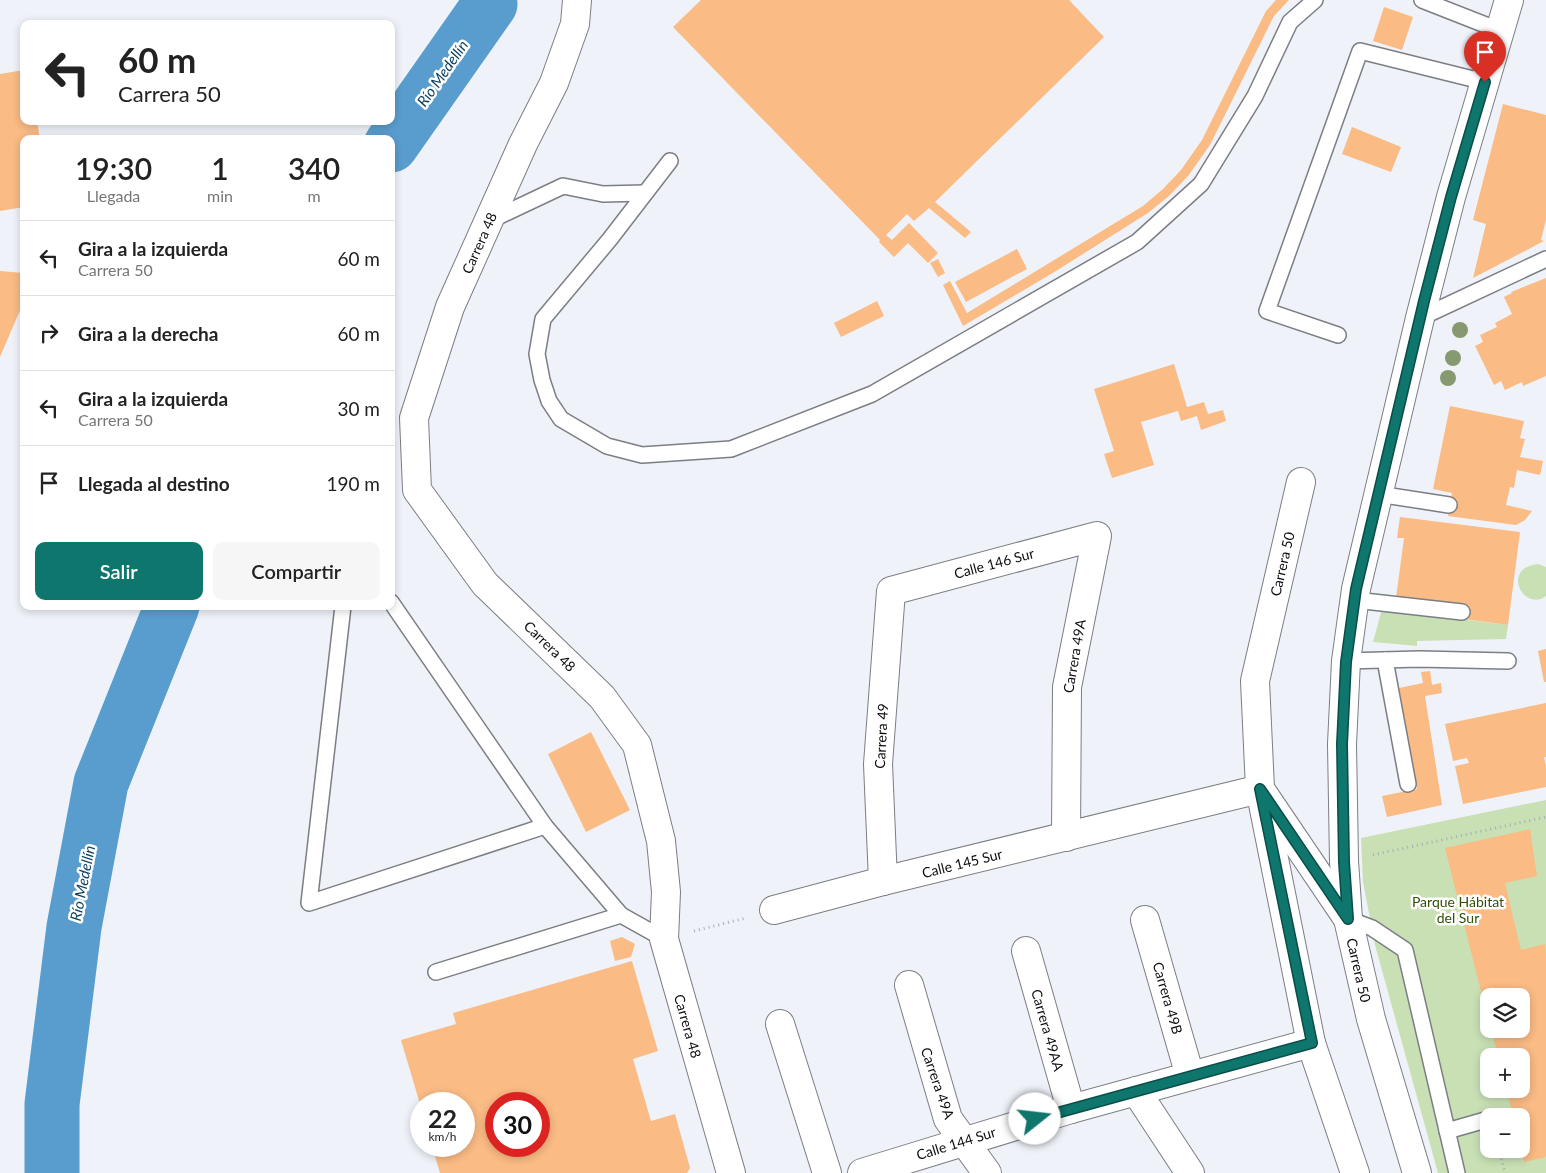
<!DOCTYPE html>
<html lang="es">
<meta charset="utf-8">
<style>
:root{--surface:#fff;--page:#f6f6f6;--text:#222;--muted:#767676;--line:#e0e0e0;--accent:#0f766e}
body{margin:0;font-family:Lato,sans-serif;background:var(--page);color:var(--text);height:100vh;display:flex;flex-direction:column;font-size:19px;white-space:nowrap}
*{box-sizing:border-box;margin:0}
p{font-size:16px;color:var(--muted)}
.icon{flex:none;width:28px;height:28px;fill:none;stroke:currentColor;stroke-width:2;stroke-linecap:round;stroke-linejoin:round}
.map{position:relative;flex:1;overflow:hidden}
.side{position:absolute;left:20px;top:135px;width:375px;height:475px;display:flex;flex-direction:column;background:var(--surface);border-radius:10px;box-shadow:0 2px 8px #0003}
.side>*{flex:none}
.banner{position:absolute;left:20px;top:20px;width:375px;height:105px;border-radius:10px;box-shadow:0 2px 8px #0003;background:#fff;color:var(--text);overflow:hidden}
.buttons{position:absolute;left:1480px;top:988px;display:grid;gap:10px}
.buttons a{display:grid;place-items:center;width:50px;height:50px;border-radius:10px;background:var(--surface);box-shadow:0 2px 8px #0003;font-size:25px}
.speed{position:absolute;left:410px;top:1092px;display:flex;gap:10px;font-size:25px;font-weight:700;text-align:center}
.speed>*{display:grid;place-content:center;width:65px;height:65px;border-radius:50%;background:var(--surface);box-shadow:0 2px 8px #0003;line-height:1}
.speed small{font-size:12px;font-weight:400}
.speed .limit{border:8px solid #d22;background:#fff;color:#111}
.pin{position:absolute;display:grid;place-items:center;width:42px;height:42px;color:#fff;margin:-51px -21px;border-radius:50% 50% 50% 0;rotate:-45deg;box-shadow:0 0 5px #0007}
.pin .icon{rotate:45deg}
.me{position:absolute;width:55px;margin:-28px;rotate:74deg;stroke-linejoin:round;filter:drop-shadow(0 0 4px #0008)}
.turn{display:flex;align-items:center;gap:18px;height:105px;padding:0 15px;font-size:22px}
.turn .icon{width:65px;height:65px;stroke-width:2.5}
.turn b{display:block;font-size:35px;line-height:42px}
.eta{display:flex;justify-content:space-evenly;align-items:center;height:85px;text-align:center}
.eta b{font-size:30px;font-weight:600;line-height:35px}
.primary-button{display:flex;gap:10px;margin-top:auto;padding:10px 15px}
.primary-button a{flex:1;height:58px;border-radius:10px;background:var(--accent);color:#fff;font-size:20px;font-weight:600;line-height:58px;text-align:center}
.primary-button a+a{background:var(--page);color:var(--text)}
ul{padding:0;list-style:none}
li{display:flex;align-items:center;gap:15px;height:75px;padding:0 15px;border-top:1px solid var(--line)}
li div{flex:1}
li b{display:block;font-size:19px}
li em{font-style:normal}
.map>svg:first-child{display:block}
</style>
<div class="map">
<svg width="1546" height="1173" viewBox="0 0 1546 1173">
<rect width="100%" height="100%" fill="#eff2f9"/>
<g fill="#c9e0b5" fill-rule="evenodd">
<path d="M1538,564l8,3v29c-22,17 -46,-28 -8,-32z"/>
<path d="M1382,609l126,16 -2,14 -89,2v5l-44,-4z"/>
<path d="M1546,800v373h-108l-63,-228 -12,-63 -2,-44zM1489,996h32v33h-32zM1489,1056h32v33h-32zM1489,1116h32v33h-32z"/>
</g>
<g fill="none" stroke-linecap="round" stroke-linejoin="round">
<g stroke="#599dcf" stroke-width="55">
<path d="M391,145l99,-141 -3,-4"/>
<path d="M52,1173v-69l22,-177 27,-144 71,-177"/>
</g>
</g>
<g fill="#fabb84" fill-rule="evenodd">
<path d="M701,0h368l35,37 -169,165 36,30 -6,6 -36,-30 -15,13 -7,-7 -21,21 6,5 17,-17 29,30 -10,10 -20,-20 -14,14 -15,-15 1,-2 -207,-213z"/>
<path d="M1276,0h13l-15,16 -64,129 -22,31 -19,20 -21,17 -92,58 -93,55 -20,-41 7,-4 17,32 176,-107 20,-17 18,-19 21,-30 64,-129z"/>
<path d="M1384,7l29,10 -11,33 -29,-9z"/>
<path d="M24,70v51h13l3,18h-16v68l-24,4v-137z"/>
<path d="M1503,104l43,11v105l-5,20 3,1 -71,37 13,-54 -13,-4z"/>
<path d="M1352,127l49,20 -10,25 -49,-18z"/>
<path d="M1017,249l10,20 -61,33 -11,-20z"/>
<path d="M938,259l7,14 -7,4 -8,-14z"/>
<path d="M0,271l24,2v28l-24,56z"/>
<path d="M1546,278v98l-23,10 -1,-4 -17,8 -4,-9 -7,4 -19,-39 8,-4 -3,-7 17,-8 -2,-4 17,-9 -8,-17 8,-4 -1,-1z"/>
<path d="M877,301l7,15 -43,21 -7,-14z"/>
<path d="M1174,364l13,43 17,-5 4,12 15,-4 3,11 -25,9 -4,-14 -16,5 -3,-10 -37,11 13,43 -42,13 -8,-24 10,-3 -20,-62z"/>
<path d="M1450,406l74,15 -4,17 5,1 -5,18 23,4 -3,14 -23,-5 -3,18 -4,-1 -4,18 26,6 -7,9 -9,5 -68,-9 4,-23 -19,-4z"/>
<path d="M1400,517l120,15 -12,93 -44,-6 2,-13 -70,-8 8,-60h-7z"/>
<path d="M1546,649v33h-2l-6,-31z"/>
<path d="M1430,671l2,14 9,-2 1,10 -17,3 17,109 -55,12 -5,-21 35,-7 -18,-101 24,-5 -2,-11z"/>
<path d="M1546,703v54h-2l2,9v21l-83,17 -8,-38 14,-3 -2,-5 -14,3 -8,-37z"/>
<path d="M591,732l39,78 -44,22 -38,-78z"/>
<path d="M1530,829l7,47 -32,7 16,67 24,-6 1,9v204l-22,5 -3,-12v-34h-8l-7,-27h15v-33h-23l-7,-27h30v-33h-32l-1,23 -43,-171z"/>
<path d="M622,937l13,7 -4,13 -16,4 -5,-20z"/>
<path d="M632,961l26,90 -25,8 18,62 24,-7 15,54 -3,5h-247l-8,-27h32v-42h-44l-19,-64 55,-16 -3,-11zM496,1104h43v42h-43z"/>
</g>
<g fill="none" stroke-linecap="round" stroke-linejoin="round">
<defs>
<g id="service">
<path d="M1422,0l79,31"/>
<path d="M670,161l-60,78 -67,80 -6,35 5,26 7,21 12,18 46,27 35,9 89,-6 141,-55 265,-152 64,-58 54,-88 35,-74 25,-22"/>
<path d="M489,221l74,-35 40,8 42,-1"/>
<path d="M1420,318l126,-59"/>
<path d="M1338,335l-71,-24 93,-260 125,31"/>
<path d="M1378,494l71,11"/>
<path d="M1355,600l107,12"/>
<path d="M391,602l154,224 76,89"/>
<path d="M343,606l-34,297 236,-77"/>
<path d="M1385,660l23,124"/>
<path d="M1346,661l73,-2 89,2"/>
<path d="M1348,919l24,9 33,22 52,223"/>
<path d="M436,972l185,-57 43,24"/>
<path d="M1447,1131l42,-12"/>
</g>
<g id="minor">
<path d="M577,0l-2,24 -21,59 -31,61 -73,163 -36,111 3,72 68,94 117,113 35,48 24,96 5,51 -2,47 67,234"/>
<path d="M1301,482l-46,199 5,108 51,254 44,130"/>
<path d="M883,881l-5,-117 13,-173 206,-55 -30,151 -1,150"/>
<path d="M774,910l109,-29 377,-92 88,130"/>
<path d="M1145,920l45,156"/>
<path d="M1026,951l45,158"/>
<path d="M909,985l39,134 39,54"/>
<path d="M780,1024l47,149"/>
<path d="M1136,1091l54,82"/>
<path d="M862,1173l209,-64 240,-66"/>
</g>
<path id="secondary" d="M1417,1173l-46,-154 -23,-100 -4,-58 -2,-117 4,-83 10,-72 64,-271 31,-121 58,-197"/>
</defs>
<use href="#service" stroke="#7b7e83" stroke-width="18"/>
<use href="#minor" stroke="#7b7e83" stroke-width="30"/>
<use href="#secondary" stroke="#7b7e83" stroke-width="30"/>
<g stroke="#aaacb2" stroke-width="3" stroke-dasharray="1 4" stroke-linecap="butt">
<path d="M1373,855l173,-38"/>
<path d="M694,931l52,-13"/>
<path d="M1499,1149l6,24"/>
</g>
<use href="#service" stroke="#fff" stroke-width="15"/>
<use href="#minor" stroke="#fff" stroke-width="28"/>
<use href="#secondary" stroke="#fff" stroke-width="28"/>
</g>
<g fill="#869970">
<circle cx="1460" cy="330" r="8"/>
<circle cx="1453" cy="358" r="8"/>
<circle cx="1448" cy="378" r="8"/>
</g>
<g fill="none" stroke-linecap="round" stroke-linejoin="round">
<defs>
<path id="route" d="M1035,1119l277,-76 -52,-254 88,130 -4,-57 -2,-118 4,-82 10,-73 68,-288 27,-104 34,-115"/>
</defs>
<use href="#route" stroke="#0a4d48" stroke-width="12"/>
<use href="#route" stroke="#0f766e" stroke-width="9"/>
</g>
<g text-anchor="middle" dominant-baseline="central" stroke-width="5" stroke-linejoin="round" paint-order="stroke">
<g font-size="14" fill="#0d0d10" stroke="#fff">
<text transform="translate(479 243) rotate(-66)">Carrera 48</text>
<text transform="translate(994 563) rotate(-15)">Calle 146 Sur</text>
<text transform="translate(1282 564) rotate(-77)">Carrera 50</text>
<text transform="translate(550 646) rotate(44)">Carrera 48</text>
<text transform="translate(1074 656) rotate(-80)">Carrera 49A</text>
<text transform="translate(881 736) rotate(-87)">Carrera 49</text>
<text transform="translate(962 863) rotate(-14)">Calle 145 Sur</text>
<text transform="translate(1359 970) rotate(77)">Carrera 50</text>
<text transform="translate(1168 998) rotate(74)">Carrera 49B</text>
<text transform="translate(688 1026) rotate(74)">Carrera 48</text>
<text transform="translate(1048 1030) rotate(74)">Carrera 49AA</text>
<text transform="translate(938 1083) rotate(71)">Carrera 49A</text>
<text transform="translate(956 1143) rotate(-17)">Calle 144 Sur</text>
</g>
<g font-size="14" fill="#315000" stroke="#fff">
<text x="1458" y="901">Parque Hábitat<tspan x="1458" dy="16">del Sur</tspan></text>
</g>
<g font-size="15" font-style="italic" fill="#063d5f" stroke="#fff">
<text transform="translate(442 73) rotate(-55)">Río Medellín</text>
<text transform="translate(82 883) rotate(-79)">Río Medellín</text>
</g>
</g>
</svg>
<div class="buttons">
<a><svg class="icon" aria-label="layers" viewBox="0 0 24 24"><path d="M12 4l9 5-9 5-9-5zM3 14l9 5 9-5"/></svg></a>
<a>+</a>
<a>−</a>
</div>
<div class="speed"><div>22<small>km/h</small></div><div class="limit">30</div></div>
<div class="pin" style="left:1485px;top:82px;background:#d93025"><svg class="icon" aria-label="arrive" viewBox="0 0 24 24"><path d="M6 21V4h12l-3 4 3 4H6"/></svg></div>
<svg class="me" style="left:1035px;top:1119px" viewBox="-20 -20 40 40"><circle r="19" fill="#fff"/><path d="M0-13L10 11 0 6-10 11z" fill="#0f766e"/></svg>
<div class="banner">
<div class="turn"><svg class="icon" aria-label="left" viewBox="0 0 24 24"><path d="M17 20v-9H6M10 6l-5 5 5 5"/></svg><div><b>60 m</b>Carrera 50</div></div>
</div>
<section class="side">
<div class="eta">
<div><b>19:30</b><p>Llegada</p></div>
<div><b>1</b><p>min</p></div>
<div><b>340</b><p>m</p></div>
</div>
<ul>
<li><svg class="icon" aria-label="left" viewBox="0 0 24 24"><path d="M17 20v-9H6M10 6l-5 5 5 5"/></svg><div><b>Gira a la izquierda</b><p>Carrera 50</p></div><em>60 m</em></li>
<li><svg class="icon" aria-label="right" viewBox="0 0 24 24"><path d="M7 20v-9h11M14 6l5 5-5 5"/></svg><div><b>Gira a la derecha</b></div><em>60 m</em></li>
<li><svg class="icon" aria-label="left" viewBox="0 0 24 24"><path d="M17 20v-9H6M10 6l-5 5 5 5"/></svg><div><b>Gira a la izquierda</b><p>Carrera 50</p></div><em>30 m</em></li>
<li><svg class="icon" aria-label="arrive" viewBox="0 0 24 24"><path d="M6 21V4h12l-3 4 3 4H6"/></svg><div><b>Llegada al destino</b></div><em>190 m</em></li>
</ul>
<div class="primary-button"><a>Salir</a><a>Compartir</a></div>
</section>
</div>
